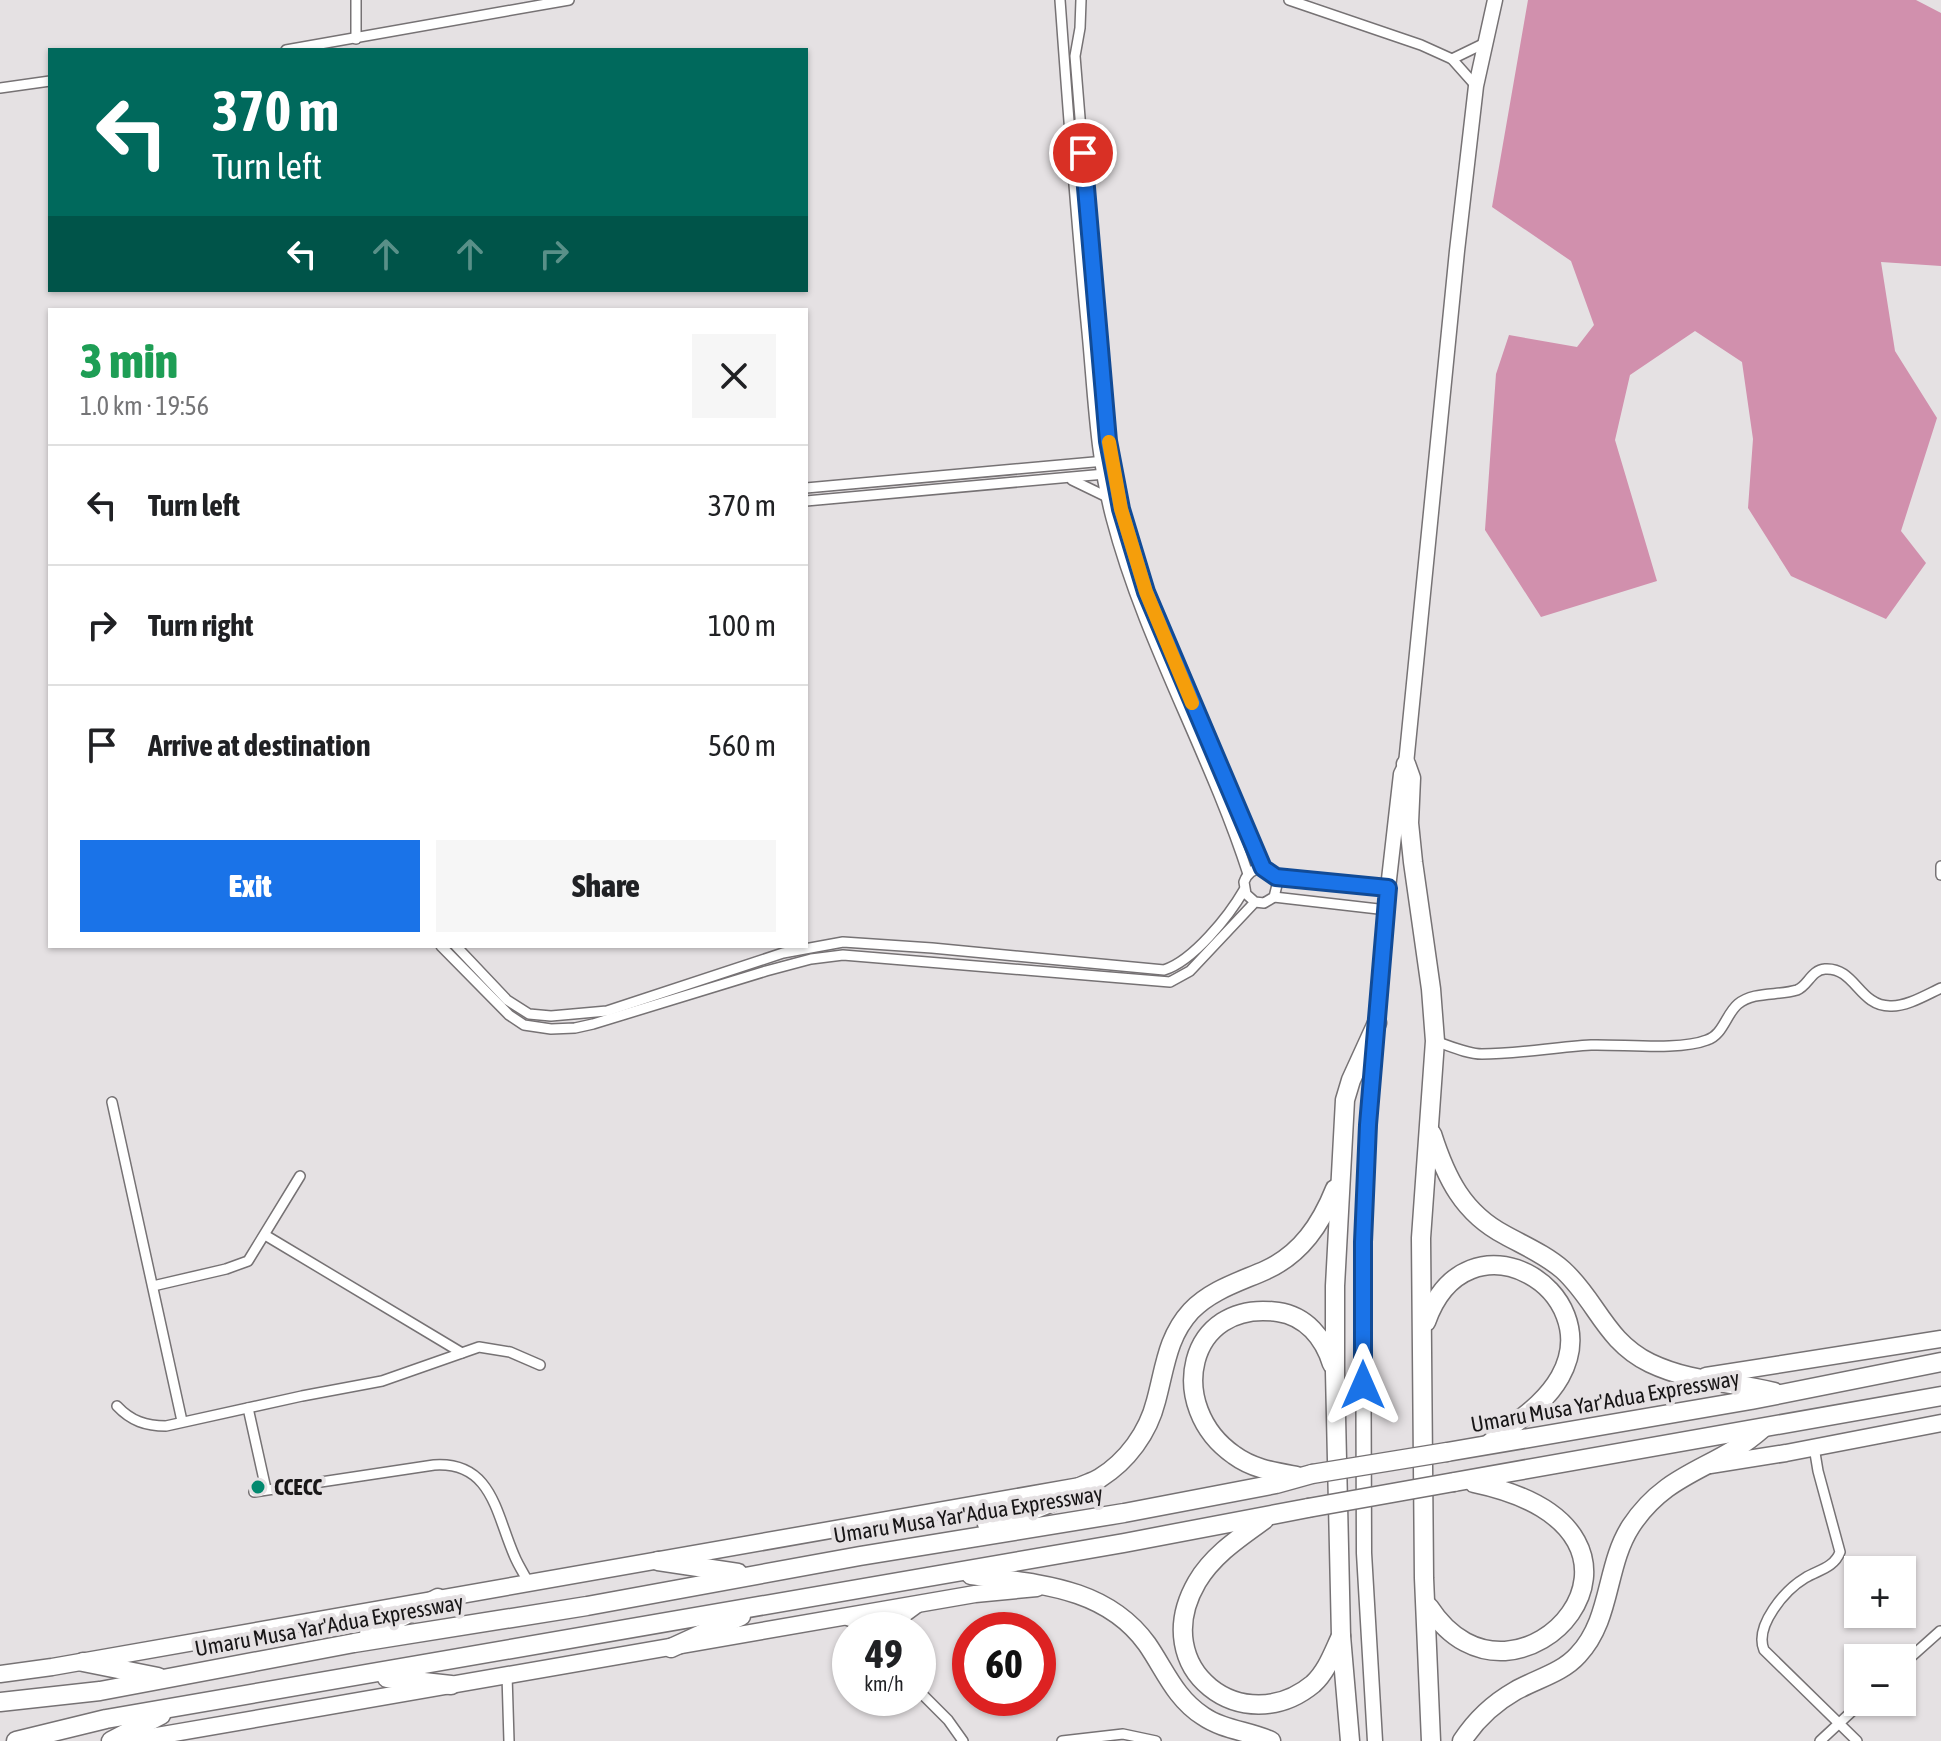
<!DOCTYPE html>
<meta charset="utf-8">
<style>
:root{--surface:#fff;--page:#f6f6f6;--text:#202124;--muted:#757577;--line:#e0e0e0;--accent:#1a73e8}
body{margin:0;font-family:"Asap Condensed",sans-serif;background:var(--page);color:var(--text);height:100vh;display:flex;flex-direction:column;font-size:30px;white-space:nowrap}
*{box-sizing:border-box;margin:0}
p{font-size:26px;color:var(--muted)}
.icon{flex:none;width:44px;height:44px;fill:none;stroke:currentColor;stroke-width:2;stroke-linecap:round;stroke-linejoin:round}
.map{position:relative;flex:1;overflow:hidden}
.drawer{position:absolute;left:48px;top:308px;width:760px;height:640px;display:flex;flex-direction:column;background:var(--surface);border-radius:0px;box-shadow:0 2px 6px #0004}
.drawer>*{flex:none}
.hud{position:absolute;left:48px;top:48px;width:760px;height:244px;border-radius:0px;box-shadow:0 2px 6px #0004;background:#00695c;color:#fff;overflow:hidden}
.tools{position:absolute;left:1844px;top:1556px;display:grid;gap:16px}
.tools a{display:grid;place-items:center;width:72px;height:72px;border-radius:0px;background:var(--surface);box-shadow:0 2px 6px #0004;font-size:40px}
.speed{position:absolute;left:832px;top:1612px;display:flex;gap:16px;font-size:40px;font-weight:700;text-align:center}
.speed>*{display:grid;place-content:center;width:104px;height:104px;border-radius:50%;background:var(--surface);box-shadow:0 2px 6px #0004;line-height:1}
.speed small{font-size:20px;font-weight:400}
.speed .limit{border:12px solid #d22;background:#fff;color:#111}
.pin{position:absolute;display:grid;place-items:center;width:68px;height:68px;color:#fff;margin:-34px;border:4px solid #fff;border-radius:50%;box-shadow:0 2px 8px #0007}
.me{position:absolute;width:88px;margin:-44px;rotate:0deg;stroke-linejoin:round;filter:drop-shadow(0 0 6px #0008)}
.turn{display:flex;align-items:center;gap:28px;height:168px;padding:0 32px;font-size:36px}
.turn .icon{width:104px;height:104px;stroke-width:2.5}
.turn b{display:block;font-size:56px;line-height:68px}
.lanes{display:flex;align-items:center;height:76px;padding:0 32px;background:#0003;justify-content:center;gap:40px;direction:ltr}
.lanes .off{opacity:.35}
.round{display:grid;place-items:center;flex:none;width:84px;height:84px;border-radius:0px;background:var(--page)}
.headline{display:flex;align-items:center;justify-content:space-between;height:136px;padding:0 32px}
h1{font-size:48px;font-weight:800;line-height:60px;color:#1e9e55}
.action{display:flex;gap:16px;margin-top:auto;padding:16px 32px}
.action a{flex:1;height:92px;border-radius:0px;background:var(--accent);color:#fff;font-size:32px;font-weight:800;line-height:92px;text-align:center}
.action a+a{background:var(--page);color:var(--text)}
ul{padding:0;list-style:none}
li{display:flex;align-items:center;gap:24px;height:120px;padding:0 32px;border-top:2px solid var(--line)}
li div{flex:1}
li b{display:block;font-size:30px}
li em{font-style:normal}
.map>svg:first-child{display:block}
</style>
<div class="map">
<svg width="1941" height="1741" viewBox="0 0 1941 1741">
<rect width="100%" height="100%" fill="#e5e1e3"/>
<path fill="#d190ad" d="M1528,0h388l25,13v253l-60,-4 14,89 42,67 -36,113 25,32 -40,56 -95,-43 -43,-68 5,-69 -11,-77 -47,-31 -65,44 -15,65 42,141 -116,36 -56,-87 11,-156 13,-39 68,12 17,-22 -23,-64 -79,-54z"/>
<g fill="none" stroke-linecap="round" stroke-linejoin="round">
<defs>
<g id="minor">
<path d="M1060,0c8,111 16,221 27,332 6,63 8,125 24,186 32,123 98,235 137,356"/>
<path d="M1081,0l-1,28 -5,28 6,74 27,311 13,68 25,83 117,276"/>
<path d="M1289,0l132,45 31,14 24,27"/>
<path d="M356,39v-39"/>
<path d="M286,50l283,-50"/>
<path d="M1452,59l33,-16"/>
<path d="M0,88l50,-7"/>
<path d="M1072,480l33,16"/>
<path d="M806,488l299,-27"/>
<path d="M806,501l299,-27"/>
<path d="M1941,866v9"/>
<path d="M1276,877l112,11"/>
<path d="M1274,897l113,13"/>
<path d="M441,946l68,69 15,10 27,4 24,-1 18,-4 173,-53 45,-12 32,-4 327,27 20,-11 65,-69 9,1 10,-6 4,-16 -11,-12c-11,-2 -19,2 -23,13l2,12 9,8"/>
<path d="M456,946l51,54 22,14 22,2 56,-5 176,-58 60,-11 89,6 232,22c29,-9 65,-54 80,-80"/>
<path d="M1435,1041c15,5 32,13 47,13 36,0 73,-7 109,-9 32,-1 88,6 116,-5 16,-5 19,-26 31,-36 16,-13 40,-8 59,-14 11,-4 14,-20 28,-21 30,-2 34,37 65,37 16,1 36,-11 51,-18"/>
<path d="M112,1102l70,319"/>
<path d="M265,1235l197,118"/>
<path d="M153,1286l73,-17 22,-8 52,-85"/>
<path d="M117,1406c14,15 29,20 49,20l136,-30 80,-15 97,-34 31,5 30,13"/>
<path d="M248,1408l18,81"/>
<path d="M1814,1447l4,24 22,81c-6,16 -22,18 -35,26 -20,12 -51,48 -41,72l93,91"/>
<path d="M254,1492l180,-27c58,-4 62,49 80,90 4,10 10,19 15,28"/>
<path d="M846,1620l27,10"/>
<path d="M895,1630l4,-8 19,-14"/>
<path d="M1902,1665l38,-34"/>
<path d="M507,1675l2,66"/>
<path d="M918,1690l30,30 15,21"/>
<path d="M1062,1741l61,-7 33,7"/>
<path d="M1820,1741l42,-39"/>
</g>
<path id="primary" d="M1375,1741l-11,-188 -1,-311 7,-142 18,-212 13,-114 5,-10 51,-513 19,-165 19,-86"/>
<g id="trunk">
<path d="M1706,1376l235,-37"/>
<path d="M1710,1465l76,-12 155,-30"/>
<path d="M0,1674l52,-7 1028,-181"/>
<path d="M128,1741l847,-147 62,-6"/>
</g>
<g id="motorway">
<path d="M1406,764l5,14 -2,45 4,39 18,127 4,52 -14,197 3,340 7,163"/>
<path d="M1432,1134c14,44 31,79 73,101 20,11 41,20 58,35 34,31 42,71 87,93 42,20 80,18 124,29"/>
<path d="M1426,1322c41,-116 183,-32 134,55 -17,30 -46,45 -71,67"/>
<path d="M1447,1452l304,-52 190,-38"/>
<path d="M1297,1476c-22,-4 -44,-7 -63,-21 -69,-48 -48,-156 44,-143 28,4 46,26 54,52"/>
<path d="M1454,1482l487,-86"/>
<path d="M1264,1520c-25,18 -51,35 -67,62 -51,88 47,159 116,102 14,-13 20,-31 28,-48"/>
<path d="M987,1524c33,-8 62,-18 91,-36 6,-4 14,-5 22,-10 27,-17 48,-45 56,-77 9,-33 11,-64 35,-90 20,-21 48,-29 75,-41 35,-16 55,-46 69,-81"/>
<path d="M658,1561l80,12"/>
<path d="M971,1575c65,9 134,11 176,69 18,26 28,54 56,72 20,14 46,15 68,25"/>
<path d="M1429,1607c87,134 275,-76 45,-124"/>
<path d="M369,1634l69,-36"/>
<path d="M671,1648l70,-32"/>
<path d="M83,1662l75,15"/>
<path d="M387,1678l64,7"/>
<path d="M0,1702l100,-11 254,-48 233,-37 273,-50 264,-43 152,-29 36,-10"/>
<path d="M16,1741l90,-22 1018,-176 184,-35"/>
<path d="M111,1741l50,-26"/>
<path d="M1350,1741l-9,-105 -6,-264v-86l10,-186 6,-20 26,-57"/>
<path d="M1462,1741c13,-20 32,-38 53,-50 21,-12 47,-18 63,-36 34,-36 27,-89 53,-129 37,-56 85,-56 131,-97"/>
</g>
</defs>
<use href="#minor" stroke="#767274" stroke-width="12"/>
<use href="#primary" stroke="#767274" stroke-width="17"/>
<use href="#trunk" stroke="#767274" stroke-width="19"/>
<use href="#motorway" stroke="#767274" stroke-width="21"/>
<use href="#minor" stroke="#fff" stroke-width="9"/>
<use href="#primary" stroke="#fff" stroke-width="14"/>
<use href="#trunk" stroke="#fff" stroke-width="16"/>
<use href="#motorway" stroke="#fff" stroke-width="18"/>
<defs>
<g id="motorway-bridge">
<path d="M1312,1474l135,-22"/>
<path d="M1308,1508l146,-26"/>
</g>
</defs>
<use href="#motorway-bridge" stroke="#767274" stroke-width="21" stroke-linecap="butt"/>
<use href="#motorway-bridge" stroke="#fff" stroke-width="18"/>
</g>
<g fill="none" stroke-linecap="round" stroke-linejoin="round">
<defs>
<path id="route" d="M1083,153l25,288 13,68 25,83 117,276 13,9 112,11 -20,237 -5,117v143"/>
</defs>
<use href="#route" stroke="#114b97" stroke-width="20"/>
<use href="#route" stroke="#1a73e8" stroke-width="14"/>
<path stroke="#f59e0b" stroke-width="14" d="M1109,442l12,67 25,83 46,111"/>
</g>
<circle fill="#03896f" stroke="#e5e1e3" stroke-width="3" cx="258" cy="1487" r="8"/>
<g text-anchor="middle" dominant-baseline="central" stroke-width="8" stroke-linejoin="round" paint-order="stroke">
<g font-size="22" fill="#181617" stroke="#e5e1e3">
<text transform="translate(1605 1401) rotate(-10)">Umaru Musa Yar'Adua Expressway</text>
<text transform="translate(968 1514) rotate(-9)">Umaru Musa Yar'Adua Expressway</text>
<text transform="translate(329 1625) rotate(-10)">Umaru Musa Yar'Adua Expressway</text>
</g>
<g font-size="22" font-weight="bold" fill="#181617" stroke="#e5e1e3" text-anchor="start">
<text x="274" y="1487">CCECC</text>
</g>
</g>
</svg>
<div class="tools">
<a>+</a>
<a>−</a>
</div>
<div class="speed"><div>49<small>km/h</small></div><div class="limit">60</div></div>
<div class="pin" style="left:1083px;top:153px;background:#d93025"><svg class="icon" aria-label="arrive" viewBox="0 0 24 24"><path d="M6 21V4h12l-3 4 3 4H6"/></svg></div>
<svg class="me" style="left:1363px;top:1385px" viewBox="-20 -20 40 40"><path d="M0-17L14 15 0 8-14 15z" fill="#1a73e8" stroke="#fff" stroke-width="4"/></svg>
<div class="hud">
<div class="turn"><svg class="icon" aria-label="left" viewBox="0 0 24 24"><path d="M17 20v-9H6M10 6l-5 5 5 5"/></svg><div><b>370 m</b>Turn left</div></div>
<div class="lanes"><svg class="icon" aria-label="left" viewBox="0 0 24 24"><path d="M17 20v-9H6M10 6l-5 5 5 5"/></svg><svg class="icon off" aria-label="ahead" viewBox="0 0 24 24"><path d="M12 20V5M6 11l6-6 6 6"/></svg><svg class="icon off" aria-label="ahead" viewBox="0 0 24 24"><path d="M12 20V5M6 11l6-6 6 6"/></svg><svg class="icon off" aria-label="right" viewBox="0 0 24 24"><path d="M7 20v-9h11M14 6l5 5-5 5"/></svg></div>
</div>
<section class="drawer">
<div class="headline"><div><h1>3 min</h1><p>1.0 km · 19:56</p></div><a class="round"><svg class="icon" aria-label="close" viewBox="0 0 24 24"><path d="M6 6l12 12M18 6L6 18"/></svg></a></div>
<ul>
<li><svg class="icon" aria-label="left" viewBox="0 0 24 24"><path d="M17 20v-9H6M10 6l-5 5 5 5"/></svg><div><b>Turn left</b></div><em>370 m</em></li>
<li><svg class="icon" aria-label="right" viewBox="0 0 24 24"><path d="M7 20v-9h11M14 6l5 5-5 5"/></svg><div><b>Turn right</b></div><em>100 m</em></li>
<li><svg class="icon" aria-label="arrive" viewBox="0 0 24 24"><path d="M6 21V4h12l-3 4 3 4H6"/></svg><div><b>Arrive at destination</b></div><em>560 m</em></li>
</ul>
<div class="action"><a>Exit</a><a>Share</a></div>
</section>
</div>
